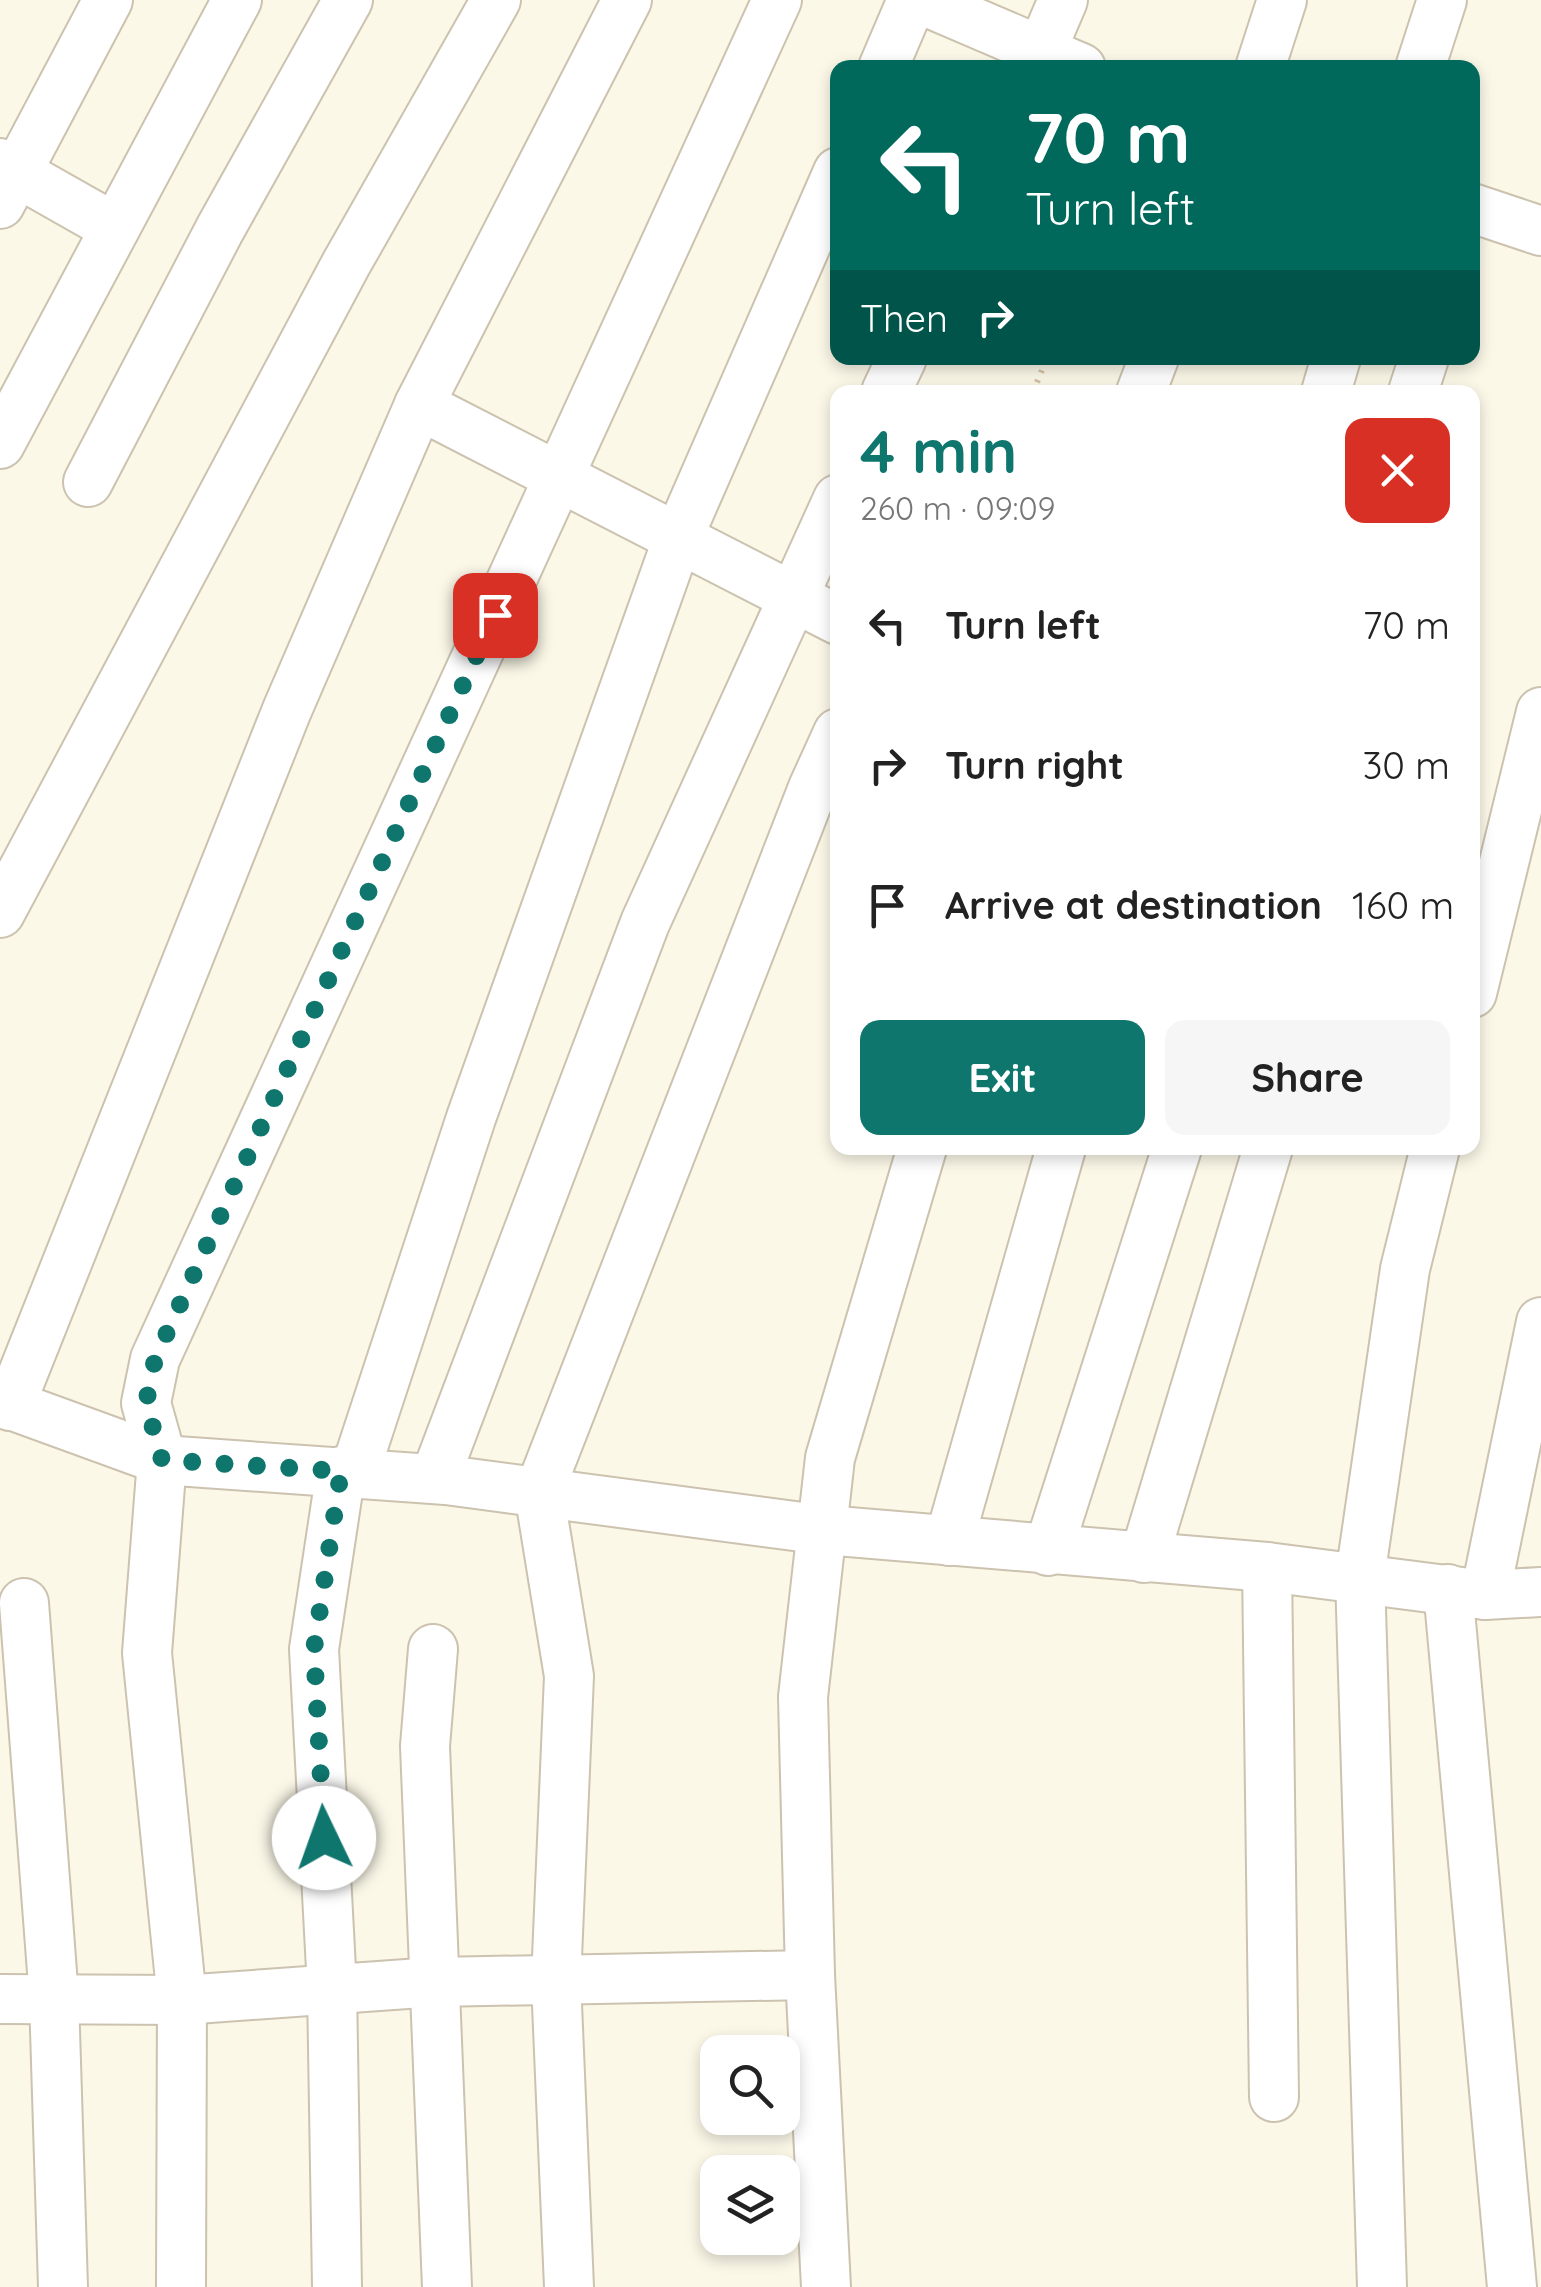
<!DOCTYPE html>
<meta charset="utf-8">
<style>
:root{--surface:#fff;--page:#f6f6f6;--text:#222;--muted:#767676;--accent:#0f766e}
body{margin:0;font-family:Quicksand,sans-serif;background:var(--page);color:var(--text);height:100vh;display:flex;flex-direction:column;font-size:38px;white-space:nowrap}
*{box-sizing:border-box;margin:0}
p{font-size:32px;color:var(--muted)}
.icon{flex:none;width:55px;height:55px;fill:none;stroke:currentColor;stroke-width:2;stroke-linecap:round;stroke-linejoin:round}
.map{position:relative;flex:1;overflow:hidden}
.side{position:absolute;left:830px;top:385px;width:650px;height:770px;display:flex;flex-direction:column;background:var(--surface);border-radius:20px;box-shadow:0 5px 15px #0003}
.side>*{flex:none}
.top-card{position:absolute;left:830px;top:60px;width:650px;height:305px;border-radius:20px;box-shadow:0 5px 15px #0003;background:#00695c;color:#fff;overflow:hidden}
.fabs{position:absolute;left:700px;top:2035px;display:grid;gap:20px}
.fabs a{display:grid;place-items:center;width:100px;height:100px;border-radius:20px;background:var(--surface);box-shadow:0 5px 15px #0003;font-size:50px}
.pin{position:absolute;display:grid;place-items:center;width:85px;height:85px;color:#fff;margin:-42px;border-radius:20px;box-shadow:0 5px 15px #0006}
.me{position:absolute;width:110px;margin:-55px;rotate:357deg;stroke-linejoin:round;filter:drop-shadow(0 0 8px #0008)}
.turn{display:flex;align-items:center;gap:35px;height:210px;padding:0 30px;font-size:45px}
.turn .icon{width:130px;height:130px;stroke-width:2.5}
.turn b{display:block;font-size:70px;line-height:85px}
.then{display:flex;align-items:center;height:95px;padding:0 30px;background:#0003;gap:20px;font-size:38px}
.round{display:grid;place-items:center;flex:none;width:105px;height:105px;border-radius:20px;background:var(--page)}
.overview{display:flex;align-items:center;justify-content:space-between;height:170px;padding:0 30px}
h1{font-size:60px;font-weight:700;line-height:75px;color:var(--accent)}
.button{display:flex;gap:20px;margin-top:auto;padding:20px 30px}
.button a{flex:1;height:115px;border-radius:20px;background:var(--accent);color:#fff;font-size:40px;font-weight:700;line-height:115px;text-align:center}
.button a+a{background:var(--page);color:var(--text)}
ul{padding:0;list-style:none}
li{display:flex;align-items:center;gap:30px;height:140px;padding:0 30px}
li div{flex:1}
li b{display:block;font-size:38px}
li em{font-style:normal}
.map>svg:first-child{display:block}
</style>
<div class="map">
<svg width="1541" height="2287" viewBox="0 0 1541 2287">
<rect width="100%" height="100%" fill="#fbf8e8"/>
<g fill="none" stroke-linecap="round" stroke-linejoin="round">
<defs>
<g id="minor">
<path d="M922,0l159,68"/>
<path d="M883,68l29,-68"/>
<path d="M1034,68l29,-68"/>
<path d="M1260,68l22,-68"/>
<path d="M1420,68l22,-68"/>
<path d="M0,163l115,65"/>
<path d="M0,204l108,-204"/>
<path d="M1472,208l69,23"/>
<path d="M886,392l16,-34"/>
<path d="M1141,392l13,-34"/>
<path d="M1326,392l10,-34"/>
<path d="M1413,392l11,-34"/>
<path d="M419,405l419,215"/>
<path d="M0,444l237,-444"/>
<path d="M88,482l132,-253 128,-229"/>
<path d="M0,913l346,-649 150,-264"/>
<path d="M1472,993l69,-281"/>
<path d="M0,1401l162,59 284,20 379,50 442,37 218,28 56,-3"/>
<path d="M10,1406l277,-696 132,-305 208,-405"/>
<path d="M355,1471l116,-353 207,-580 160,-366"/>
<path d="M446,1480l-10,-5 209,-552 193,-424"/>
<path d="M949,1541l112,-393"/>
<path d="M1048,1551l129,-403"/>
<path d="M1144,1558l124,-410"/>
<path d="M1267,1567l7,530"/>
<path d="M1448,1589l64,698"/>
<path d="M1485,1595l56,-273"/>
<path d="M24,1603l30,395 9,289"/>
<path d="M433,1649l-8,97 22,541"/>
<path d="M0,1999l182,1 253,-18 375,-7"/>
<path d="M181,2287l1,-287 -35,-347 15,-193 -16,-57 9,-44 622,-1359"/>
<path d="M337,2287l-5,-299 -18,-339 27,-178"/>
<path d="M569,2287l-13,-306 13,-305 -30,-184 274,-704 25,-55"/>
<path d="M826,2287l-16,-312 -7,-278 27,-239 92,-310"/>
<path d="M1382,2287l-22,-710 45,-308 30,-121"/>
</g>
</defs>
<use href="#minor" stroke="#ccc2af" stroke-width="52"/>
<path stroke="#d3c1a5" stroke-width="6" stroke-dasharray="2.5 8" stroke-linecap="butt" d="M1033,392l14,-34"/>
<use href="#minor" stroke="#fff" stroke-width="48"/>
</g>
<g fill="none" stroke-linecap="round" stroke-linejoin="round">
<path stroke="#0f766e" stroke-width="18" stroke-dasharray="0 32.4" d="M324,1838l-10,-189 27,-178 -179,-11 -16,-57 9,-44 340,-744"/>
</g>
</svg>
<div class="fabs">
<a><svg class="icon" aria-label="search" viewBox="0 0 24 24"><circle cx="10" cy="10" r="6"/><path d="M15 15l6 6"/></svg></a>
<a><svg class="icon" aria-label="layers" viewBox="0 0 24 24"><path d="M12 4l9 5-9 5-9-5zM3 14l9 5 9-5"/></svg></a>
</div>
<div class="pin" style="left:495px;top:615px;background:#d93025"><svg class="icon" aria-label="arrive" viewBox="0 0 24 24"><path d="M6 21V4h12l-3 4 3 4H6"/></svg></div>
<svg class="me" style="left:324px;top:1838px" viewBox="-20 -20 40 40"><circle r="19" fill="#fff"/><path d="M0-13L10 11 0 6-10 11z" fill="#0f766e"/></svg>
<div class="top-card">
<div class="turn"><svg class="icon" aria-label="left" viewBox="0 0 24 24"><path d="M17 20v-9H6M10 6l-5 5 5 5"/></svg><div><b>70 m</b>Turn left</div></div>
<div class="then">Then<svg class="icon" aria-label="right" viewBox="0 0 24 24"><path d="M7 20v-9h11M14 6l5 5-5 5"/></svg></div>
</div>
<section class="side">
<div class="overview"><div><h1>4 min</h1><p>260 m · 09:09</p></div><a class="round" style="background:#d93025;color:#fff"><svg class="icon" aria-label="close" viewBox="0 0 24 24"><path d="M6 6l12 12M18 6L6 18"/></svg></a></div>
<ul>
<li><svg class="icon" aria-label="left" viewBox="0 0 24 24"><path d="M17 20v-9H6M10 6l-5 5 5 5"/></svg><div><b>Turn left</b></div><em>70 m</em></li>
<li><svg class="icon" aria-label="right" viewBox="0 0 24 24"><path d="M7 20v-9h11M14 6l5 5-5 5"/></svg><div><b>Turn right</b></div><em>30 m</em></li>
<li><svg class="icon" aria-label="arrive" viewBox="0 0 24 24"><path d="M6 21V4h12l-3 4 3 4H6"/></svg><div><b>Arrive at destination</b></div><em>160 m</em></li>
</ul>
<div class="button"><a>Exit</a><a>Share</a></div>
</section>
</div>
